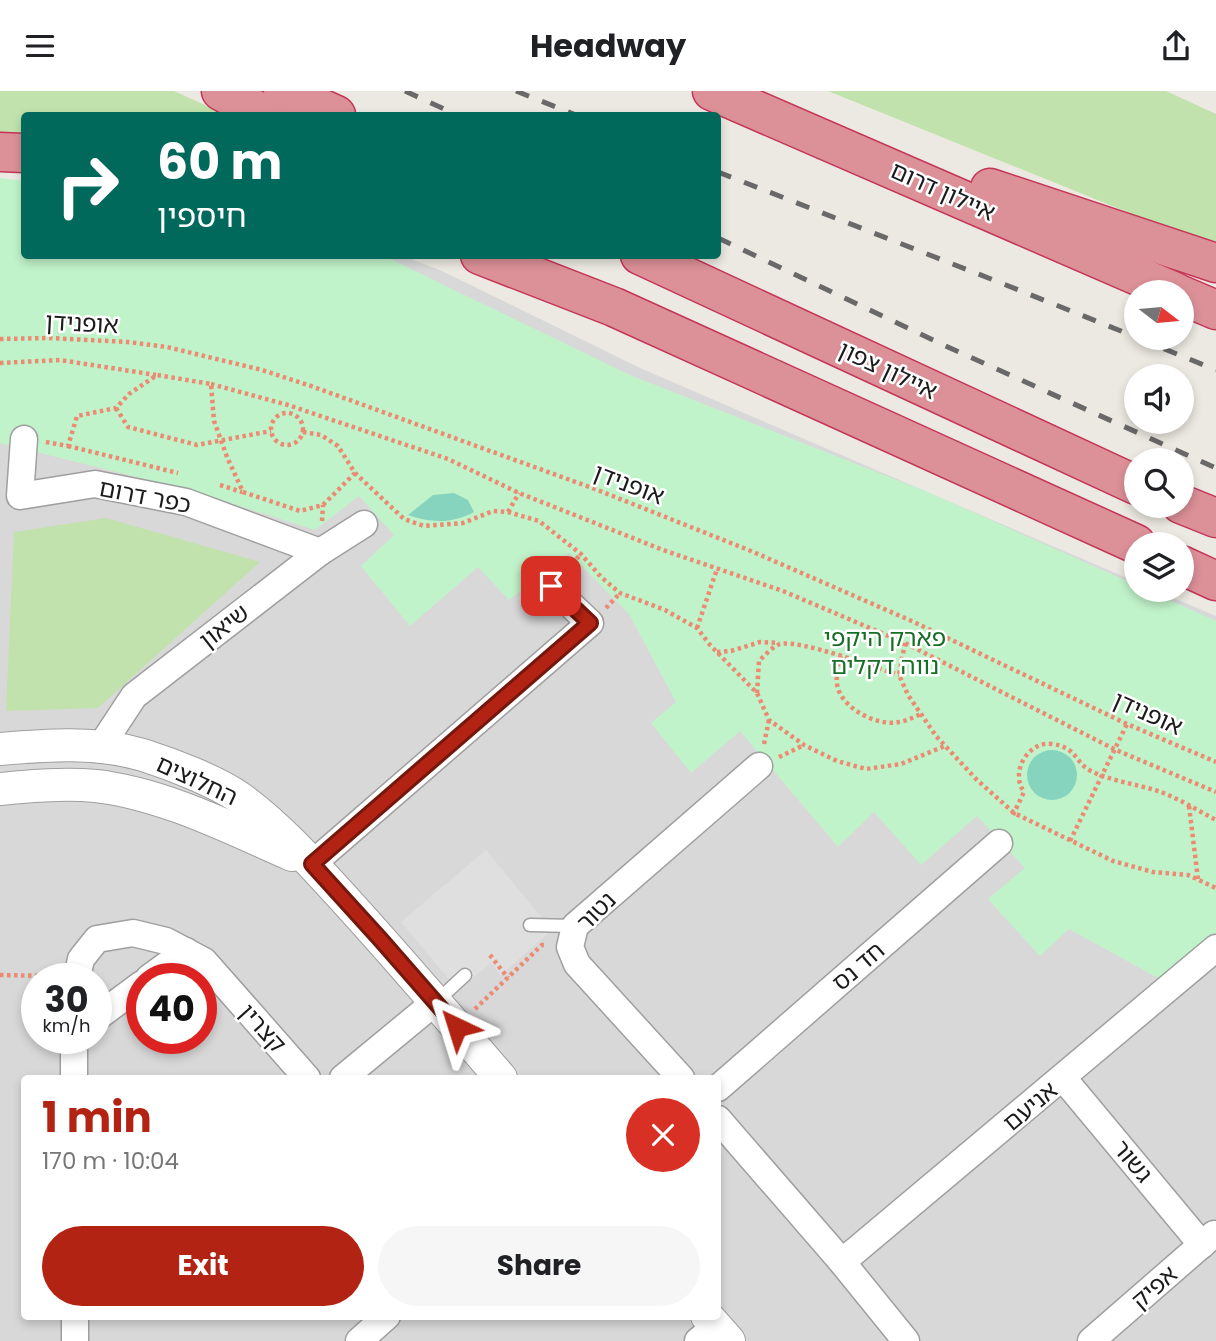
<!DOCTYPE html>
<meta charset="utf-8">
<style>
:root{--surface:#fff;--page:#f6f6f6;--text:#202124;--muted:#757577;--accent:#b32313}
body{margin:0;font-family:Poppins,"Noto Sans Hebrew",sans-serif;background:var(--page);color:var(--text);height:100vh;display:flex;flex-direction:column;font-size:26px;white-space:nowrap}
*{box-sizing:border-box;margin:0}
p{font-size:23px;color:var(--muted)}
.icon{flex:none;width:38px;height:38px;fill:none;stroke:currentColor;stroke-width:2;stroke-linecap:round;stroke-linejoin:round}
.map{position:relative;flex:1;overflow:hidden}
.panel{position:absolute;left:21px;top:984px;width:700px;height:245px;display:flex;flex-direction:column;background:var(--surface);border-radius:7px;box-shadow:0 4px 10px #0003}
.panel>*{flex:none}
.top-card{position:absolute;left:21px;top:21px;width:700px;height:147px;border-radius:7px;box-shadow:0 4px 10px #0003;background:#00695c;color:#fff;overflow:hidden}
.needle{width:46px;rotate:106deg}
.buttons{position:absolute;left:1124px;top:189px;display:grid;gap:14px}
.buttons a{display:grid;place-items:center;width:70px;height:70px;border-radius:50%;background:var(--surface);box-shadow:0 4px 10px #0003;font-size:35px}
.speed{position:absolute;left:21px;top:872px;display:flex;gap:14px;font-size:35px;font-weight:700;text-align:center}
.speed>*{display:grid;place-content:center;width:91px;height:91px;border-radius:50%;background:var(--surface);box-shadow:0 4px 10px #0003;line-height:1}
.speed small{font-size:18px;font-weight:400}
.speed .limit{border:10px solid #d22;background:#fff;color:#111}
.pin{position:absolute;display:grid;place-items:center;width:60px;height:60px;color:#fff;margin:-30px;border-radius:14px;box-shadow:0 4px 10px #0006}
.me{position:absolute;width:77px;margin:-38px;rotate:319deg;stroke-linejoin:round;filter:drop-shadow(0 0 5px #0008)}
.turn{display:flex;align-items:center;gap:24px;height:147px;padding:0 21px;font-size:32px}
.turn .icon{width:91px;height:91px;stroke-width:2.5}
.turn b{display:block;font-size:49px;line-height:60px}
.round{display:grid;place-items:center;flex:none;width:74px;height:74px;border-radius:37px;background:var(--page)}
.headline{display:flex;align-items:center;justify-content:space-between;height:119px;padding:0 21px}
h1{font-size:42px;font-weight:700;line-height:52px;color:var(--accent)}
.cta{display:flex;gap:14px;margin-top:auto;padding:14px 21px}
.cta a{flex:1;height:80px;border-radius:42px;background:var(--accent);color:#fff;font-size:28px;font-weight:700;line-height:80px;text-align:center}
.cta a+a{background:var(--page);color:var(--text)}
header{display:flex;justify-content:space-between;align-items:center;height:91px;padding:0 21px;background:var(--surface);font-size:32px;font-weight:700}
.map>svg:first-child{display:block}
</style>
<header><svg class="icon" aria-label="menu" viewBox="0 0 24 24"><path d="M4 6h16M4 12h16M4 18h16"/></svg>Headway<svg class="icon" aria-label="share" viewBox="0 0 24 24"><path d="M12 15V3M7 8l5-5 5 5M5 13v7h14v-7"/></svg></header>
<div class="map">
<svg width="1216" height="1250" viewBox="0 0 1216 1250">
<rect width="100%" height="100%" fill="#ece9e2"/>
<path fill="#d9d8d8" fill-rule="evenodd" d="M0,90l24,74 379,1 39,15 198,97 496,214v8h19l61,26v725h-1216zM37,887h59v60h-59zM142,887h59v60h-59zM24,987h694v238h-694z"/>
<g fill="#c1e2ac">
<path d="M0,0h174l53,24h-203v21l-24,-1z"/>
<path d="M828,0h338l50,23v134z"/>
<path d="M106,427l154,44 -162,146 -92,3 8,-179z"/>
</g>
<path fill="#c1f3ca" d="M0,87l24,3v74l360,1 246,119 300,118 206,92v5h11l69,31v312l-58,45 -89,-49 -29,27 -52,-57 37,-31 -48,-52 -56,49 -47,-53 -36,35 -98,-116 -49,42 -40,-50 25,-21 -47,-88 -60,-61 -60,47 -31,-33 -68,59 -49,-60 33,-31 -35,-39 -44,34 -122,-39 -193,-48z"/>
<g fill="#87d4be">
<path d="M454,402l14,7 6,12c-21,12 -44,11 -66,3l25,-20z"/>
<circle cx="1052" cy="684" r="25"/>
</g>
<path fill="#dfdfdf" d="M486,759l66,80 -51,45 -10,-12 -33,27 -57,-68z"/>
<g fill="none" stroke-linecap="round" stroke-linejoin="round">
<defs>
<g id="service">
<path d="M530,834l45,1"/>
<path d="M436,911l29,-27"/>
</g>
<g id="minor">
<path d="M24,348l-4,57 75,-12 91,18 134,50"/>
<path d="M101,655l33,-50 186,-144 44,-28"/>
<path d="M312,773l278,-241 -39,-37"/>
<path d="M77,887l4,-19 16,-20 36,-6 33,8 38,20 103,117"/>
<path d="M149,887l37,-27"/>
<path d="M96,927l46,-34"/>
<path d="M74,947v40"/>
<path d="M343,987l92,-76"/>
<path d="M681,987l-104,-114 -7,-17 5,-21 184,-160"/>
<path d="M1063,987l139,167"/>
<path d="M718,997l281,-245"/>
<path d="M718,1028l124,143 64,79"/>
<path d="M842,1171l374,-314"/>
<path d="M75,1250v-25"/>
<path d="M359,1250l28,-25"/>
<path d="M698,1250l18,-15"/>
<path d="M1091,1250l123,-107"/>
</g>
<g id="tertiary">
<path d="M0,658c47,-4 96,-8 143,6 28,9 73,26 97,43 40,29 74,68 107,104 52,57 103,117 154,176"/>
<path d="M0,698c32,-3 64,-6 96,-3 68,8 134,42 196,69"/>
<path d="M707,1225l22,25"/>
</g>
<g id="motorway">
<path d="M221,0l44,24"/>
<path d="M283,0l53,24"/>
<path d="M712,0l463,201"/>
<path d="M0,61l24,1"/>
<path d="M990,97l226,75"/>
<path d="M480,164l134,52 522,237"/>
<path d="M640,164l496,230"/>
<path d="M1181,204l35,15"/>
<path d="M1181,413l35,14"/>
<path d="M1181,474l35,16"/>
</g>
</defs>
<use href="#service" stroke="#9f9f9f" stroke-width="15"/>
<use href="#minor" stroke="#9f9f9f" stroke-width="29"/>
<use href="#tertiary" stroke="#9f9f9f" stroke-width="34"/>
<use href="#motorway" stroke="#c43557" stroke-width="41"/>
<g stroke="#eb8b73" stroke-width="4.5" stroke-dasharray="3.5 3.5" stroke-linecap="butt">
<path d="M0,248l49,-1 79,4 39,5 95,23 49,16 284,103 156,62 163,71 213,102 89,38"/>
<path d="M0,272l60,-3 96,15"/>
<path d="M211,293l77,21 160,54 71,34 144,57 120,41 122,52 211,107 100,42"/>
<path d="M116,317l12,19 69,18 74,-14"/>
<circle cx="287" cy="338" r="16"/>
<path d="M303,341l18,3 17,11 17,27 49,46 20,7 39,-3 30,-12 15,1 31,9 42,33 20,23 19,16 45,17 32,18 13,17 47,48 12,27 35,25 33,16 29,8 35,-5 44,-18"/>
<path d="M46,351l22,4 9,-30 39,-8 13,-14 28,-19 54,9 3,37 13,36 16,35 57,19 23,-6 32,-32"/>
<path d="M68,355l110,27"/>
<path d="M220,394l22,7"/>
<path d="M508,421l11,-19"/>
<path d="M322,430l1,-16"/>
<path d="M567,478l14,-15"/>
<path d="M606,517l14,-15"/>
<path d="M697,537l20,-59"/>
<path d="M905,552l-6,32 9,20 28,41 40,43 38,34 99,48 40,11 35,3 28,13"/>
<path d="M717,561l14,-1 29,-9 19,1"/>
<path d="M841,565c-3,9 -5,19 -4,28 3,24 41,43 62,38 8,-1 15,-5 22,-8"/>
<path d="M757,602l2,-32c6,-6 13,-14 21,-17 19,-5 97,24 119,31"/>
<path d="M764,653l5,-24"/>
<path d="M779,666l25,-12"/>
<path d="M1189,715l9,73"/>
<path d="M1013,724l11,-23c-3,-5 -5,-9 -5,-15 -1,-17 15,-36 33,-33 25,3 23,19 39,27 20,10 45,13 67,20 20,7 39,19 58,29"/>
<path d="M1070,750l57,-117"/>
<path d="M490,864l18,23"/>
<path d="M0,884l55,1"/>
<path d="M475,918l67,-64h4"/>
</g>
<use href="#service" stroke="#fff" stroke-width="12"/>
<use href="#minor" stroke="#fff" stroke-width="26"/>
<use href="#tertiary" stroke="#fff" stroke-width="32"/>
<use href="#motorway" stroke="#dc9097" stroke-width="38"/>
<g stroke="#696969" stroke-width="5" stroke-dasharray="14 14" stroke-linecap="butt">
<path d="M405,0l52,24"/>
<path d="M516,0l60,24"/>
<path d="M718,81l273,107 145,58"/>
<path d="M718,147l232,110 266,120"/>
<path d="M1138,247l78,32"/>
</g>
</g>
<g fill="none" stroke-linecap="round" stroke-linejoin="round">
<defs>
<path id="route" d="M457,936l-76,-87 -69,-76 278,-241 -39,-37"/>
</defs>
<use href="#route" stroke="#74170c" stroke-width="18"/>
<use href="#route" stroke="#b32313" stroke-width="12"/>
</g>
<g text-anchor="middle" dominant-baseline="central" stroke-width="5" stroke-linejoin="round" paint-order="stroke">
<g font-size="24" fill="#1b1b1b" stroke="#fff">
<text transform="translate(943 100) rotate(24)">איילון דרום</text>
<text transform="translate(82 232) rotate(3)">אופנידן</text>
<text transform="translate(888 279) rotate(25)">איילון צפון</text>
<text transform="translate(629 393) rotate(21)">אופנידן</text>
<text transform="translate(145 405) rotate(11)">כפר דרום</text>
<text transform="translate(224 535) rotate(-38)">שיאון</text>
<text transform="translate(1148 622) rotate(24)">אופנידן</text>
<text transform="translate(197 689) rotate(25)">החלוצים</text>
<text transform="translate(596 820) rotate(-45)">נטור</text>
<text transform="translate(858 875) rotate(-41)">חד נס</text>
<text transform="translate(263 937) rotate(48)">קצרין</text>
<text transform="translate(1030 1015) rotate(-40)">אניעם</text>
<text transform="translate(1133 1070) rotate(50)">גשור</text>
<text transform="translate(1154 1196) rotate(-41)">אפיק</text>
</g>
<g font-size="24" fill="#166d25" stroke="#fff">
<text x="885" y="546">פארק היקפי<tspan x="885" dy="28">נווה דקלים</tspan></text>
</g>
</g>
</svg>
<div class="buttons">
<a><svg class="needle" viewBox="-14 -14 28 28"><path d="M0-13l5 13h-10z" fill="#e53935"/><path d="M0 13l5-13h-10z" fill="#757577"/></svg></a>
<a><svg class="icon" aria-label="sound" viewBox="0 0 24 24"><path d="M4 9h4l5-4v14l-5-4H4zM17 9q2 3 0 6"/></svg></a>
<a><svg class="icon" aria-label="search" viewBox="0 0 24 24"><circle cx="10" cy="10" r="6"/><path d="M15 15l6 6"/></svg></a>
<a><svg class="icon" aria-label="layers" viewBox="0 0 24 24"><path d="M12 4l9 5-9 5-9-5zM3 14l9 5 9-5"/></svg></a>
</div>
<div class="speed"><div>30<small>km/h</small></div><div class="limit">40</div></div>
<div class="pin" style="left:551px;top:495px;background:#d93025"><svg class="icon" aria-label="arrive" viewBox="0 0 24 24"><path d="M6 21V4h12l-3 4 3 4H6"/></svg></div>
<svg class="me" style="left:457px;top:936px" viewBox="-20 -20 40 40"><path d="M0-17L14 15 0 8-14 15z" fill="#b32313" stroke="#fff" stroke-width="4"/></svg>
<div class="top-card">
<div class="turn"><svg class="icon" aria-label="right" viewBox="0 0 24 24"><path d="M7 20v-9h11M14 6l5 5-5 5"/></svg><div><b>60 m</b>חיספין</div></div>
</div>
<section class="panel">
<div class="headline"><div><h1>1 min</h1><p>170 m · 10:04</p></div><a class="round" style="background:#d93025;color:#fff"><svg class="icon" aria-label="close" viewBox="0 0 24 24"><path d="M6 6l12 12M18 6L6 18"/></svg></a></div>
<div class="cta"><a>Exit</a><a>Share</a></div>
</section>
</div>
